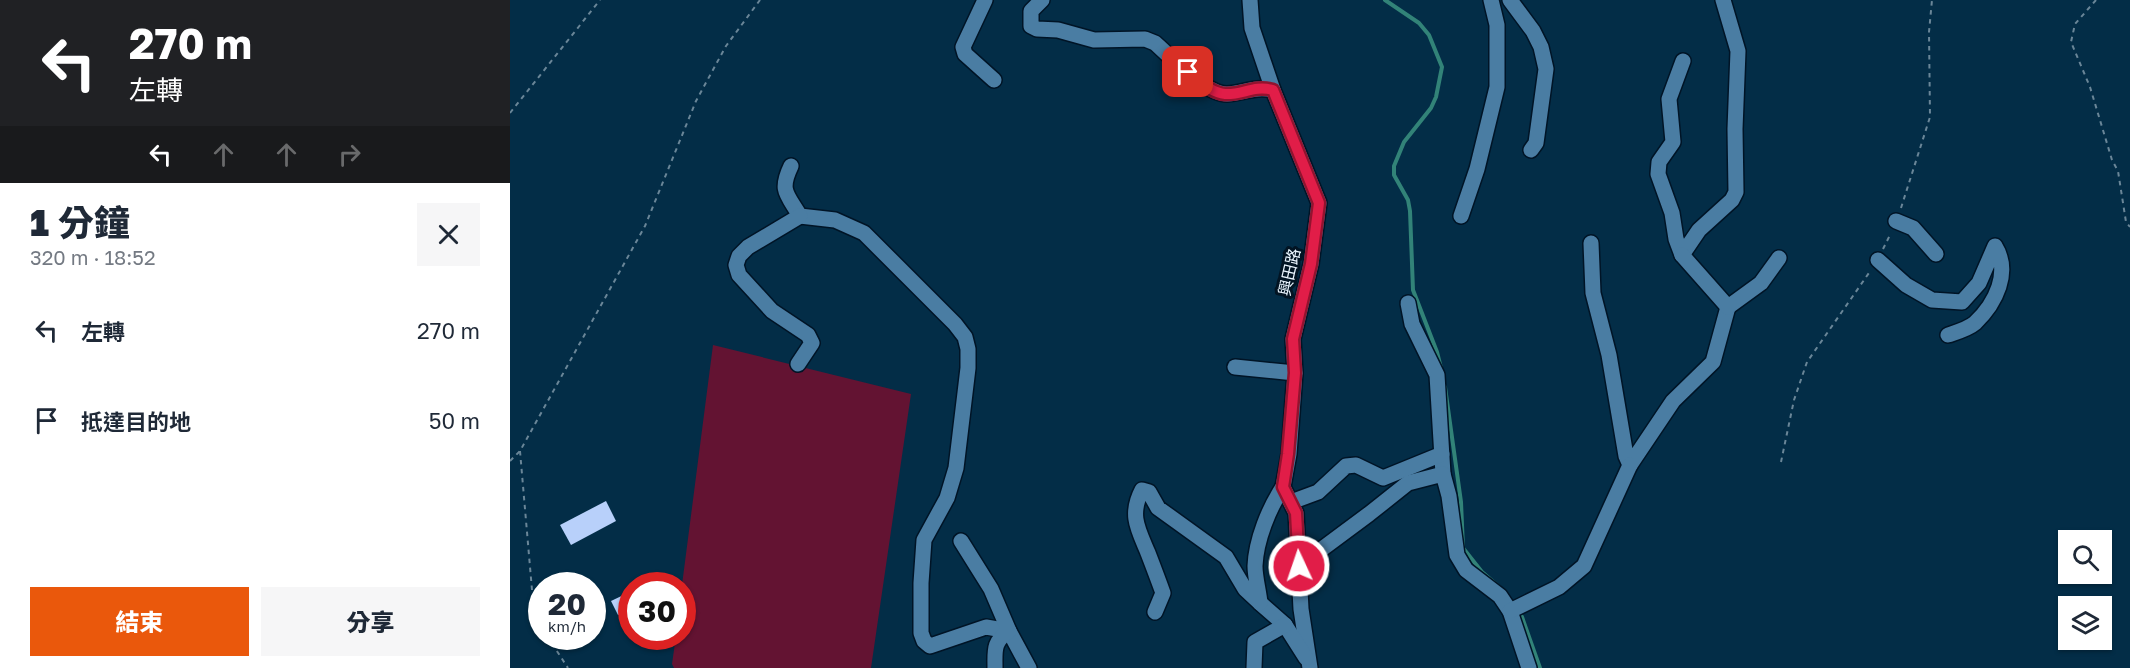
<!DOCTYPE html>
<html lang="zh-TW">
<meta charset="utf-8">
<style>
:root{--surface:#fff;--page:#f6f6f7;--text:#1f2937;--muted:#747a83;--accent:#ea580c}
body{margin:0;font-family:"Golos Text","Noto Sans TC",sans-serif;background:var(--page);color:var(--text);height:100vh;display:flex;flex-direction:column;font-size:22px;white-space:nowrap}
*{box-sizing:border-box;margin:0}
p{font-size:20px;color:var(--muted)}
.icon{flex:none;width:33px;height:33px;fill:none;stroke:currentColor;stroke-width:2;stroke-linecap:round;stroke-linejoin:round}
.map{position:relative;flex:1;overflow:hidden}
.details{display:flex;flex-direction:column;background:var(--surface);width:510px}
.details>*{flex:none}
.hud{background:#202124;color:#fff;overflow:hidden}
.fabs{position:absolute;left:1548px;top:530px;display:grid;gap:12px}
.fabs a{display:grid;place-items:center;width:54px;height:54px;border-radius:0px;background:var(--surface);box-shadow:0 2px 4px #0004;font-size:30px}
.speed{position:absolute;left:18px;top:572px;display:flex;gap:12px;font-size:30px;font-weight:700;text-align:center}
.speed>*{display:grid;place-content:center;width:78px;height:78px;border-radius:50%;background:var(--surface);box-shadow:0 2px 4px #0004;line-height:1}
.speed small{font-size:15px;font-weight:400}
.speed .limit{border:9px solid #d22;background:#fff;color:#111}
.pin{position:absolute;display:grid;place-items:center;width:51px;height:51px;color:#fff;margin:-26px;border-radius:12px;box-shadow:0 3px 9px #0006}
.me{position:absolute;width:66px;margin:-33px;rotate:357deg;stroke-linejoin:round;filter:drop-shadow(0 0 4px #0008)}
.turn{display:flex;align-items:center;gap:21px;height:126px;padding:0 30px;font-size:27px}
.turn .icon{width:78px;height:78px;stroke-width:2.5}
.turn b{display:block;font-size:42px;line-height:51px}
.lanes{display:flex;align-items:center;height:57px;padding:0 30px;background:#0003;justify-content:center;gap:30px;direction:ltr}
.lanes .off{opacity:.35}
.round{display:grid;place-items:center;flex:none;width:63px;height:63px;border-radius:0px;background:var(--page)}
.overview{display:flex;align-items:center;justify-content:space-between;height:102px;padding:0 30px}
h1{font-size:36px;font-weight:800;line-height:45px}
.cta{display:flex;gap:12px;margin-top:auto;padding:12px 30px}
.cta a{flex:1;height:69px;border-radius:0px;background:var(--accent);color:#fff;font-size:24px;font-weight:800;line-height:69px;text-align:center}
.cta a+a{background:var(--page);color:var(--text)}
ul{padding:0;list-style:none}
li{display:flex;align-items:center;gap:18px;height:90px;padding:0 30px}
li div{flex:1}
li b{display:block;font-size:22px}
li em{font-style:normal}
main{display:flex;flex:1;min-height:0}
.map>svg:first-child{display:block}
</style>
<main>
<section class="details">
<div class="hud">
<div class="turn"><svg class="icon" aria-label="left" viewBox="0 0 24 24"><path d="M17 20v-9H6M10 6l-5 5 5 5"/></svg><div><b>270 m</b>左轉</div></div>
<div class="lanes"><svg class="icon" aria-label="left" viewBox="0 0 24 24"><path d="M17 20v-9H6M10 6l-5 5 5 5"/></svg><svg class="icon off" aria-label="ahead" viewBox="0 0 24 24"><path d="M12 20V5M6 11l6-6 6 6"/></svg><svg class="icon off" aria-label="ahead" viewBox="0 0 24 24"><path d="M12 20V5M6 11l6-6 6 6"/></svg><svg class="icon off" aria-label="right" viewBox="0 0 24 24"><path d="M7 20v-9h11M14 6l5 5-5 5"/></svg></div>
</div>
<div class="overview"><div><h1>1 分鐘</h1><p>320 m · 18:52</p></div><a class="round"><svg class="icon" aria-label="close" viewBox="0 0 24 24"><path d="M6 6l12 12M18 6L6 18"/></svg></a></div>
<ul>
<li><svg class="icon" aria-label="left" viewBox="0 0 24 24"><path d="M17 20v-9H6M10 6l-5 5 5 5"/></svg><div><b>左轉</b></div><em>270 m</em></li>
<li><svg class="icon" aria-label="arrive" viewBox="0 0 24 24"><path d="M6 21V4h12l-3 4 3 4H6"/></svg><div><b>抵達目的地</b></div><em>50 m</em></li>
</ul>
<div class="cta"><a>結束</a><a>分享</a></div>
</section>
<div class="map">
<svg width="1620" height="668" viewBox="0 0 1620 668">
<rect width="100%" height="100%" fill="#032d47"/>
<path fill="#631332" d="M203,345l198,49 -40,274h-197l-2,-4 4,-28h6v-51z"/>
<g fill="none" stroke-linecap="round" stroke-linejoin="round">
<g stroke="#328378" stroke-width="4">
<path d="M875,0l34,23 10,12 13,32 -6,30 -5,11 -27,34 -10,24v9l14,25 2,11 3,79 24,62 4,16"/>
<path d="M935,387l16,115 2,46 19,24 23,20"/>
<path d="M1008,610l4,7 18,51"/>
</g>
</g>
<g fill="#b8d0fa">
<path d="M96,501l10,20 -45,24 -11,-20z"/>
<path d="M122,591v18l-14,6 -7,-14z"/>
</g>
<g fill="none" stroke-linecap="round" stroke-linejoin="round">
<defs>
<g id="minor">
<path d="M475,0l-22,47 2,7 29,26"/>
<path d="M532,0l-11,11v15l6,3 21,1 36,10 51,-1 10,4c16,14 50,51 72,51 17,-1 28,-8 46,-4"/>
<path d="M740,0l2,28 21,62 46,113 -8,61 -18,75 2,34 -6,81 -6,33 13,26 5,96 9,59"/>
<path d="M1000,0l23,31 8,16 5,22 -10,74 -5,7"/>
<path d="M1173,61l-14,38 4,43 -14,20 -1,12 14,39 4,26 6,16 17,-25 33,-30 4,-8 -1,-63 3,-78 -15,-51"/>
<path d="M281,166c-12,25 -4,28 9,50l35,4 29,13 91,91 10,13 3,12v19l-12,100 -9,30 -23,42 -3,43v50l3,8 6,5 56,-19 23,4 20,37"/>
<path d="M951,216l16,-47 20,-82v-62l-6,-25"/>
<path d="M1386,221l17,7 23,26"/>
<path d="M1081,243l2,50 16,62 17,101 4,9 43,-64 40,-39 15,-55"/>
<path d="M1172,255l46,52 33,-24 18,-25"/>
<path d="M1368,260l28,25 26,15 30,2 17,-19 16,-37c16,26 1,57 -20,77 -7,6 -18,9 -27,12"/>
<path d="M898,303l4,21 25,51 6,99"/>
<path d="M288,364l14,-21 -4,-8 -36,-24 -33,-36 -3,-10 3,-9 9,-9 52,-31"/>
<path d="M725,367l60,6"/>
<path d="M781,502l27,-10 28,-26 10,-1 27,13 59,-24"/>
<path d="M451,541l30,48 18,42c-16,11 -14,19 -14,37"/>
<path d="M789,566l70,-52 39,-31 35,-9 6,22 8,59 9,15 34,26 10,15 19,57"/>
<path d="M750,603l25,22 21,33"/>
<path d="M1000,611l49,-24 25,-21 46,-101"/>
<path d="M645,612l8,-19c-5,-14 -10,-27 -15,-40 -10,-24 -19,-38 -6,-63l7,2 9,16 68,49 19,32 15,14c-1,-12 -5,-25 -5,-37 1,-26 14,-58 28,-79"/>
<path d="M744,668l1,-26 30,-17"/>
</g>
</defs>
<use href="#minor" stroke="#001426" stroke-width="18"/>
<g stroke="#6a8698" stroke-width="2" stroke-dasharray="4.5 4.5" stroke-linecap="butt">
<path d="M1586,0l-21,24 -4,18 19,45 22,73 6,11 8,51 4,5"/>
<path d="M0,113l90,-113"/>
<path d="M1391,208l29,-91 -1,-85 3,-32"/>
<path d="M1373,249l8,-16"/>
<path d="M10,451l12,139 10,28"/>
<path d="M0,461l10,-10 125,-225 51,-125 30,-55 34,-46"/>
<path d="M1271,462l13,-62 13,-38 64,-92"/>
<path d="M37,636l21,32"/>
</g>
<use href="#minor" stroke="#4a7da3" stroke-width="15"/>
</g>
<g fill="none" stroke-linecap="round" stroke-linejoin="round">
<defs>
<path id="route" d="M678,72c11,8 23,21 37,22 18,1 28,-9 48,-4l46,113 -8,61 -18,75 2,34 -7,81 -5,33 13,26 3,53"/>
</defs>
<use href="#route" stroke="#92132f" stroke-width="15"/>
<use href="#route" stroke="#e11d48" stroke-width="10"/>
</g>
<g text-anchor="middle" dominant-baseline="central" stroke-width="6" stroke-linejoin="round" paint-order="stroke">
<g font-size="16" fill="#eaf5fe" stroke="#021423">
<text transform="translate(779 272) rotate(-77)">興田路</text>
</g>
</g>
</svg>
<div class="fabs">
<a><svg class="icon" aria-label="search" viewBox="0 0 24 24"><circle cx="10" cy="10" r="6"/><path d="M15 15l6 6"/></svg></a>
<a><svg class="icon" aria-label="layers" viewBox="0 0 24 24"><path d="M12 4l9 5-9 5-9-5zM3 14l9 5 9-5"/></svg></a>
</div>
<div class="speed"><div>20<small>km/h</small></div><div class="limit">30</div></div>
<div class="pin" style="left:678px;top:72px;background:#d93025"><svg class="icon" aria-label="arrive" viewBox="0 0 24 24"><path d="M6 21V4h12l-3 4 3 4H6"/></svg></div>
<svg class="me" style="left:789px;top:566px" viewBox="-20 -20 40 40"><circle r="17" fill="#e11d48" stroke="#fff" stroke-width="3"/><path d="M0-11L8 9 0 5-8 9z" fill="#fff"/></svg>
</div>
</main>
